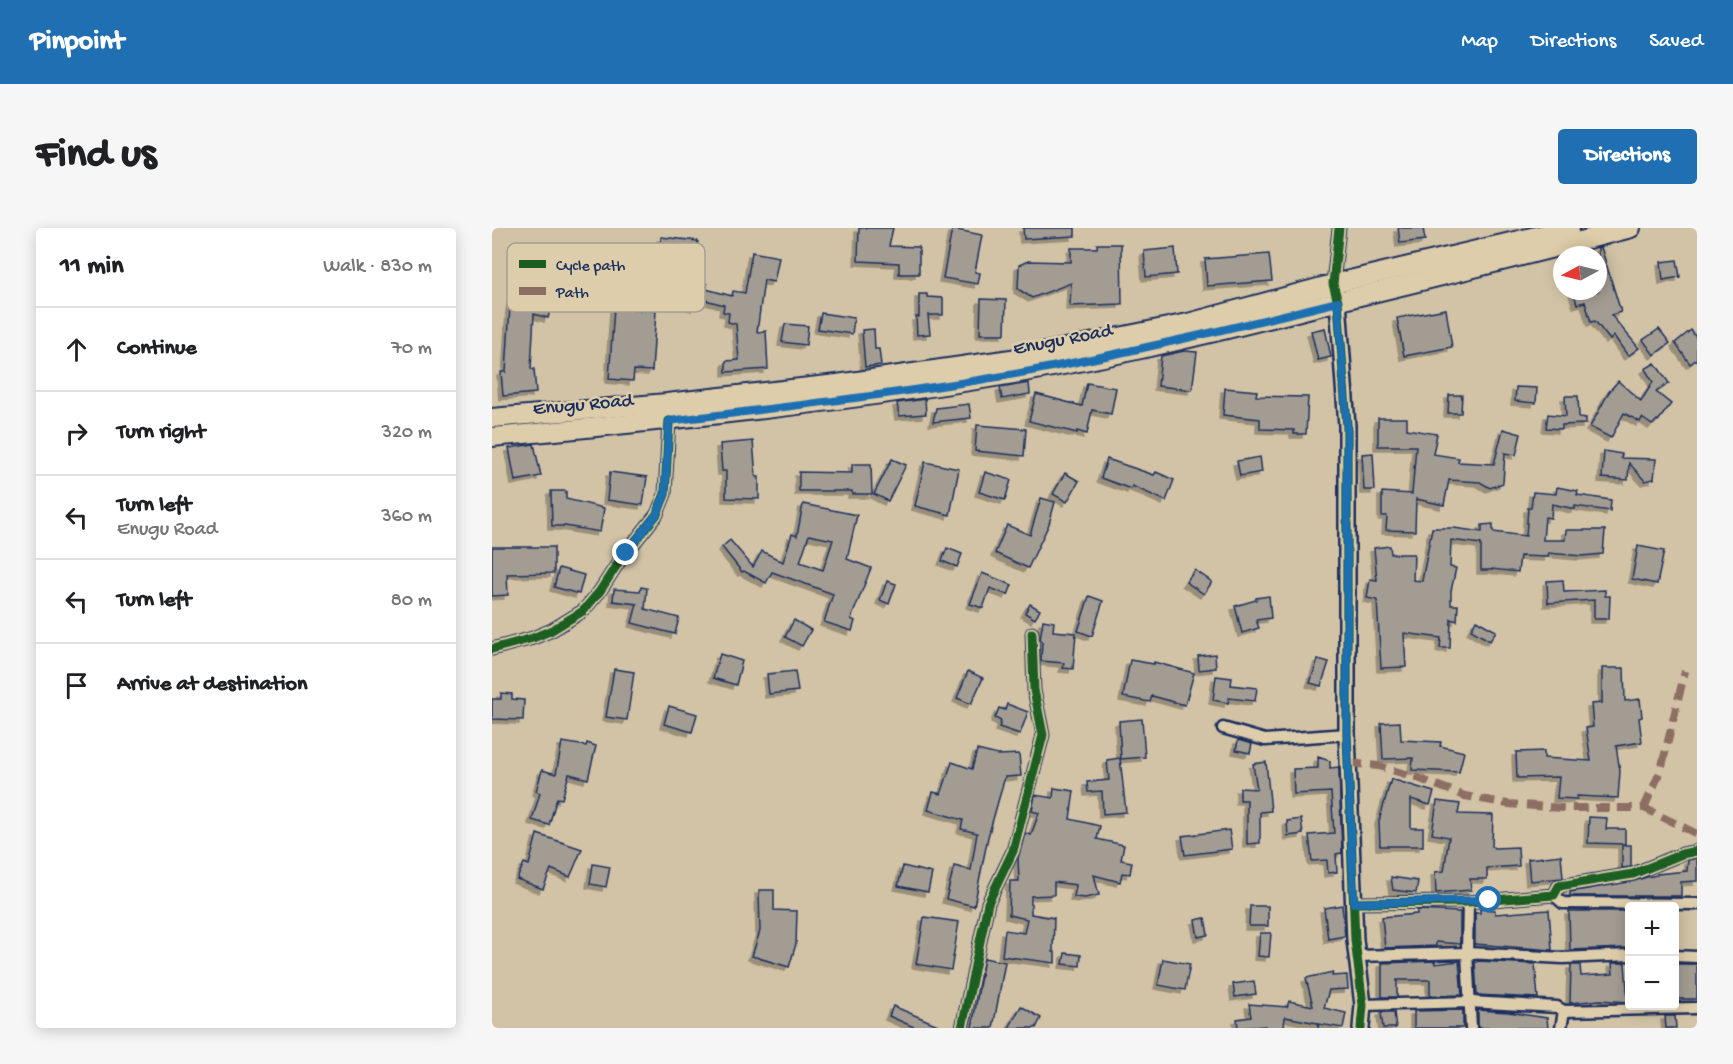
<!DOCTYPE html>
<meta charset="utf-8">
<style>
:root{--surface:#fff;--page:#f6f6f6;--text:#202124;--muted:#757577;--line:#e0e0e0;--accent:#1f6fb2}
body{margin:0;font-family:"Gochi Hand",sans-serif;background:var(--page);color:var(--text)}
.controls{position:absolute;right:18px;bottom:18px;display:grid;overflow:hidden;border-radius:6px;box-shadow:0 3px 15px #0003}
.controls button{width:54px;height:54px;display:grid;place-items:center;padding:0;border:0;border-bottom:2px solid var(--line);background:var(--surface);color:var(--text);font:30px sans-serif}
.compass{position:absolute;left:1061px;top:18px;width:54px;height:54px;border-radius:50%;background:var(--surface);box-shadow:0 3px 15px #0003;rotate:263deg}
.stop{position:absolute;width:18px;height:18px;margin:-14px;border:4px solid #1f6fb2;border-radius:50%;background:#fff}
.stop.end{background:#1f6fb2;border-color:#fff;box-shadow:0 2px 6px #0008}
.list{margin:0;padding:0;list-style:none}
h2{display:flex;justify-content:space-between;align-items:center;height:78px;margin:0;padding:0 24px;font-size:26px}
h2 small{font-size:20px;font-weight:400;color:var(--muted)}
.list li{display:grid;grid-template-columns:39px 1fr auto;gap:18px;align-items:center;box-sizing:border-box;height:84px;padding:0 24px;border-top:2px solid var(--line)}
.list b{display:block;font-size:22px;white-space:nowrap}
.list p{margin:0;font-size:20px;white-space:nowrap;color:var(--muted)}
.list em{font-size:20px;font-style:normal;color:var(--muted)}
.icon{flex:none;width:33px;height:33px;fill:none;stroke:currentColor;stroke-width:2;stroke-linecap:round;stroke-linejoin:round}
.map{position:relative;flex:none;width:1205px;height:800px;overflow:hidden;border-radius:6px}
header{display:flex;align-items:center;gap:36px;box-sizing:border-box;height:84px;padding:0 30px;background:var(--accent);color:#fff}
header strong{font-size:28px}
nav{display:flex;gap:33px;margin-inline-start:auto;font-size:21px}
.intro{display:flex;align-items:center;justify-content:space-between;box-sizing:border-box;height:144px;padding:0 36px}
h1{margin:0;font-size:42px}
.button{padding:15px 27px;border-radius:6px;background:var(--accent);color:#fff;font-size:21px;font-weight:700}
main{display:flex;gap:36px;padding:0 36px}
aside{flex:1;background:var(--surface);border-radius:6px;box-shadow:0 3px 15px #0003}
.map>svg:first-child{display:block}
</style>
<header>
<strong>Pinpoint</strong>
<nav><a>Map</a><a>Directions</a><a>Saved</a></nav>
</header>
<div class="intro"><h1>Find us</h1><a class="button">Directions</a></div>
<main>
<aside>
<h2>11 min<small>Walk · 830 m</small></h2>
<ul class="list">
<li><svg class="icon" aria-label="ahead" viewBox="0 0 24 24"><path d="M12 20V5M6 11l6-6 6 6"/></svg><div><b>Continue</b></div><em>70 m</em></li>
<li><svg class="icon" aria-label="right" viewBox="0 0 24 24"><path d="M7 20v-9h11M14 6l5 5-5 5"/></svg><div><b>Turn right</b></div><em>320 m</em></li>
<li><svg class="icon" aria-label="left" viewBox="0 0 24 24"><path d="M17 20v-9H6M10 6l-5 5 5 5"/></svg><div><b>Turn left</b><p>Enugu Road</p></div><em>360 m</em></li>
<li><svg class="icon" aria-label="left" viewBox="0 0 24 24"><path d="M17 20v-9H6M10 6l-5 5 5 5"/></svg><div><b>Turn left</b></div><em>80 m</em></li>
<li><svg class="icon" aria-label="arrive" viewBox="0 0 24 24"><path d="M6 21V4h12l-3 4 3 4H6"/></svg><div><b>Arrive at destination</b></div></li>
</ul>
</aside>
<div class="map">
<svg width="1205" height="800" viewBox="0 0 1205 800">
<defs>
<filter id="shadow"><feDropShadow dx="-4" dy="4" stdDeviation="0" flood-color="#0004"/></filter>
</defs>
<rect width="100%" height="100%" fill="#d2c3a6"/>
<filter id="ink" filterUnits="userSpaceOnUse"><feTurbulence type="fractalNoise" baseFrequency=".0167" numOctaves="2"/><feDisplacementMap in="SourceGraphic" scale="12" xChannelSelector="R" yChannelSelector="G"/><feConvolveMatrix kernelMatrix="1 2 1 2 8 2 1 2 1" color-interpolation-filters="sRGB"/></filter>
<g filter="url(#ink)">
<!-- building -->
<g fill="#a29c93" stroke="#1b2f5e" stroke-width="1.5" fill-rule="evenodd" filter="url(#shadow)">
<polygon points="367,0 401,0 397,18 427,19 427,46 407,46 407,35 366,33"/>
<polygon points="531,0 583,0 583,8 532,11"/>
<polygon points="906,0 931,0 933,12 908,15"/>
<polygon points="460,1 490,7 483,44 488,45 486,56 451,50"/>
<polygon points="169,9 206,13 202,47 166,43"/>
<polygon points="605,16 629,16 630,76 578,78 579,55 540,70 526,61 527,37 536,33 579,34 579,20 605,20"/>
<polygon points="1109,19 1129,84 1119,87 1147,120 1136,128 1122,108 1118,112 1103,93 1099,94 1093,74 1085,76 1081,63 1106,63 1106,20"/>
<polygon points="683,20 685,46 654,49 652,23"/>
<polygon points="260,24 287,29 282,54 272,52 265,104 274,103 276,141 234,144 234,133 247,132 244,96 236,94 237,85 231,84 232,77 206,70 203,79 192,76 199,51 215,56 214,61 240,68 241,63 253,65"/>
<polygon points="777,26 780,53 715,58 713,31"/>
<polygon points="1185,32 1188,49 1171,52 1169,34"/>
<polygon points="23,57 62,67 56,90 42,86 39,141 42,141 44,165 11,168 9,144 14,144 18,78"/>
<polygon points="427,66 435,66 435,69 451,70 451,87 436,87 438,106 425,107 424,89 427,89"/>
<polygon points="489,71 514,72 513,106 488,106"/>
<polygon points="122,80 164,83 160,143 142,142 141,153 117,151"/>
<polygon points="954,81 960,119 912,128 905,90"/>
<polygon points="329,85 362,90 360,106 326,101"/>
<polygon points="293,96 316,98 314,117 290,114"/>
<polygon points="833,100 839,129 826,132 819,103"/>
<polygon points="382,101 383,121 387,121 389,137 373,139 370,102"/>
<polygon points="1167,101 1178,115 1162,127 1151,112"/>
<polygon points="1199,102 1205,111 1205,131 1198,136 1183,115"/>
<polygon points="692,123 705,124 700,162 666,158 669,128"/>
<polygon points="1163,135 1177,155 1164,164 1179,176 1166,193 1165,192 1160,197 1150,190 1148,194 1132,185 1119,210 1098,199 1117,164 1126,153 1149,173 1161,154 1153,141"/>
<polygon points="537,155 538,166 510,171 508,160"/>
<polygon points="595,155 624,160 619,186 600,182 595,206 585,203 585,205 537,193 544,166 590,178"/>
<polygon points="1024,159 1045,160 1044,175 1023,173"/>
<polygon points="733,160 765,163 764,168 816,169 814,206 802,206 802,202 768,201 768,191 731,187"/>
<polygon points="957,167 970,167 969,185 956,185"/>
<polygon points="1073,168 1086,168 1087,189 1094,190 1094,196 1070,197 1070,201 1054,200 1056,186 1074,188"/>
<polygon points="433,171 434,186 407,188 405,175"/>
<polygon points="477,176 479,190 441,194 444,180"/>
<polygon points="886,190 915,190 915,201 945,206 941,226 967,230 966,234 1002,236 1011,201 1029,206 1024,227 1013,225 1011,255 998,260 988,254 957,252 952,277 924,271 923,303 894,302 895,288 890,288 890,264 920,266 924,218 886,218"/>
<polygon points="485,197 534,201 532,228 483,223"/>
<polygon points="261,213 264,249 267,249 267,271 234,270 234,243 230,243 228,216"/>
<polygon points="42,216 49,248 23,253 17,220"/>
<polygon points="1112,223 1130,226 1129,230 1164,231 1162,251 1153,253 1137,235 1136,252 1110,250"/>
<polygon points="881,225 883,262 872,262 870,226"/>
<polygon points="768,229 770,244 748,248 745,233"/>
<polygon points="400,231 414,237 396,273 382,266"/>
<polygon points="615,231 662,247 664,244 682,252 674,273 640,258 639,261 609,250"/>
<polygon points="433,234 467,241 458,287 423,278"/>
<polygon points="360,236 379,236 380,266 360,266 360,263 307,263 307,244 360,245"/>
<polygon points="118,244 155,249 151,277 115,272"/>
<polygon points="493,244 519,252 513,272 487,264"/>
<polygon points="573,245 587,253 575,274 561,266"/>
<polygon points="1065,259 1086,263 1085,267 1119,272 1118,283 1083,278 1083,281 1060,276 1059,290 1053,289 1051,312 1073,312 1074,302 1113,302 1111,326 1090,328 1056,325 1056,329 1028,328 1026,344 1000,341 1000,342 989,342 989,316 959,312 958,339 964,340 959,363 959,377 966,377 965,393 959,391 958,420 948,420 949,410 912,405 914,439 889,440 885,372 875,370 878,351 885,352 882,320 898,318 899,326 922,326 921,352 930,353 940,300 962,300 990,304 990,297 1001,296 1001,304 1034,308 1036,280 1039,280 1041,264 1064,266"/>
<polygon points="59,263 74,263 74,271 112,280 108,304 73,298 60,298"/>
<polygon points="549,270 563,274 557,296 536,340 503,325 515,297 538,307"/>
<path d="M311 276 365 287 355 331 379 340 359 391 363 393 360 403 332 394 341 366 280 344 274 355 252 343 250 344 230 319 238 312 261 339 270 323 291 334 300 306 305 308ZM317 307 341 312 331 342 308 334Z"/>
<polygon points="1146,318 1172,323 1165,356 1140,351"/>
<polygon points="0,319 62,319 62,345 15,346 16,367 0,368"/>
<polygon points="455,320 470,326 465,339 450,333"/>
<polygon points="67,340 92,347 87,366 62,359"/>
<polygon points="703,342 720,354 712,366 694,354"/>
<polygon points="490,345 520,357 516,367 498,360 491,380 478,376"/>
<polygon points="1071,352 1072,364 1113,362 1113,368 1118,368 1117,391 1102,391 1102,372 1056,375 1055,353"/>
<polygon points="395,353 404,356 397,376 388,372"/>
<polygon points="149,359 155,360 153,381 187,390 183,406 140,395 145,376 121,373 122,361 148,363"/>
<polygon points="597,368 611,373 600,408 586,403"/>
<polygon points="777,368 779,390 764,392 767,400 750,405 743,378 764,372 764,370"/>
<polygon points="538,376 548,382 543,391 533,385"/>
<polygon points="302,392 319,402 310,418 293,409"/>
<polygon points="551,392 562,394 561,403 584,405 581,441 571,440 572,435 549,433 550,414 548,412"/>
<polygon points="984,392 1004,403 998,413 979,402"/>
<polygon points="228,426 250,433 244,457 221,450"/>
<polygon points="723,426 724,440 707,442 706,428"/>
<polygon points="826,431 837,434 829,458 818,455"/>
<polygon points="638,432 662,436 662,434 702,445 693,477 660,468 658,474 631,469"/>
<polygon points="1110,440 1132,440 1133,473 1148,471 1150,489 1147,490 1150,514 1124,518 1128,543 1126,570 1085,568 1085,571 1065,570 1067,549 1025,550 1024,524 1052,523 1052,530 1099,533 1094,500 1101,499 1099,476 1110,475"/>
<polygon points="122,441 142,444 135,492 114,489"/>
<polygon points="303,443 306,463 277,466 275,446"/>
<polygon points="476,443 491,450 479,476 465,470"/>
<polygon points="724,448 740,450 739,457 765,460 763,473 737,470 736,475 721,472"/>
<polygon points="9,465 20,466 20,471 32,472 31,492 0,491 0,471 9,471"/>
<polygon points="515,476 536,484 528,506 507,499 509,493 503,490 507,480 513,482"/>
<polygon points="177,478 205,486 200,504 172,496"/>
<polygon points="650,491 653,529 629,531 627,493"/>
<polygon points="908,494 909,512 949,514 948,518 972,524 967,544 920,542 921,530 891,531 889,495"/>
<polygon points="746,512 760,516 758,525 744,522"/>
<polygon points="70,514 94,518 95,515 104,518 96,551 77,546 70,571 65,570 57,597 40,592 48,565 44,563 50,542 64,546"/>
<polygon points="485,522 506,527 527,526 529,548 513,549 496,609 482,678 454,671 462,638 479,642 485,605 469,601 471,592 436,582 441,564 449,566 460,534 480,541"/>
<polygon points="826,529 838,533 838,540 847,539 850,625 844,626 845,644 836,645 835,632 820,633 817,607 842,605 839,564 802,566 801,541 826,540"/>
<polygon points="628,530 634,584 611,586 610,563 596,564 595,554 617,552 615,532"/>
<polygon points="774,534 779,583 768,584 768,615 755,616 755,572 748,572 748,560 765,561 761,536"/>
<polygon points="899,551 942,564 938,577 919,571 919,600 931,600 931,618 888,618 887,593"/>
<polygon points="562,560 582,563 578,591 608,598 605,611 632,617 629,632 640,634 638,646 630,645 628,654 602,647 607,667 593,670 582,669 584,657 562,654 562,667 539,668 539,686 562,690 561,724 563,724 563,735 510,728 513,702 532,705 535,691 517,687 518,653 527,653 526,630 533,605 539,607 547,585 540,583 543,567 561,570"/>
<polygon points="945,573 968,576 966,586 1001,587 1000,618 1002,620 1026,619 1027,638 995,640 995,651 978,651 979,662 944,665 943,644 952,643 957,609 940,606"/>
<polygon points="1097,589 1115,590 1114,601 1133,601 1133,616 1096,615"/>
<polygon points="809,591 811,606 796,608 795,593"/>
<polygon points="737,602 740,621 693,627 690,608"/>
<polygon points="45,606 90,621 78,649 59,641 51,661 25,651 32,635 37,637"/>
<polygon points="1130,617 1139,617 1139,639 1130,640"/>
<polygon points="1069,627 1071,650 1038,653 1036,631"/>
<polygon points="1205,630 1205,653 1189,654 1189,668 1078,668 1078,664 1142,653 1155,649 1165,647 1165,646 1195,643 1196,632"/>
<polygon points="101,636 118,639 114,659 98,656"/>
<polygon points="411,638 440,645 436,664 406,658"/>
<polygon points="899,649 926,653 924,665 901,662"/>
<polygon points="267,662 282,662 282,682 305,683 304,716 297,739 260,728 268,703"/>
<polygon points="850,677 853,708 836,711 832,680"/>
<polygon points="758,678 776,678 776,698 757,698"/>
<polygon points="988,681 1003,682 1003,686 1057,682 1060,722 983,716 983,685 988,685"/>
<polygon points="925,682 968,684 968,716 944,714 944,718 893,720 890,689 925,686"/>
<polygon points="1077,683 1137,683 1137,720 1078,722"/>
<polygon points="432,689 467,694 459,742 424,736"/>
<polygon points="713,690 716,707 706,709 703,692"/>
<polygon points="768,705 779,705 777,729 766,728"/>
<polygon points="573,725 589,727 588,738 571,736"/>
<polygon points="492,730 513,734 501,800 480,800"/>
<polygon points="671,731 698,736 693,762 666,757"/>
<polygon points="943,733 943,736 967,733 970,767 938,768 938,752 905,752 905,769 890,769 890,735"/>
<polygon points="986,733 1043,736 1046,770 985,767 983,735"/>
<polygon points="1120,735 1133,735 1136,774 1108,772 1078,775 1079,737 1088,737 1089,748 1121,746"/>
<polygon points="1184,736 1205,736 1205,771 1183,771"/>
<polygon points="841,744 840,748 855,747 856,761 837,762 832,780 854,785 851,800 827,796 826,799 825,795 793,789 792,800 773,800 773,798 746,800 745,791 759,789 757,776 795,779 797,773 821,778 814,750"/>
<polygon points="762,753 764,766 743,769 741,756"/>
<polygon points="401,778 453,800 424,800 397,788"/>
<polygon points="529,778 549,790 544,800 517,800"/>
<polygon points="971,782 971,800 922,800 922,783"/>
<polygon points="986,782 1016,784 1055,790 1056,800 986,800"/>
<polygon points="890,784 902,784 904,800 891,800 889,785"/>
<polygon points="1173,788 1183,788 1184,800 1174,800"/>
</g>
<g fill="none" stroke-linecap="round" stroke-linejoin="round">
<defs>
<g id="street">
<polyline points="841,56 847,0"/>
<polyline points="0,421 41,410 60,402 91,383 108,363 126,335 165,286 173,266 177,193"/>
<polyline points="731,500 773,512 855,506"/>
<polyline points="1062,667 1071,675 1205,676"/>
<polyline points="976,674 975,725 979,800"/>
<polyline points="862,675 976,674 1062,667 1067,658 1141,646 1190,626 1204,623"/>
<polyline points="866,728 975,725 1071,730 1138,727"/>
<polyline points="1182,728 1205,729"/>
<polyline points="871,777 978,774 1065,779 1072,783 1205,780"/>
<polyline points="470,800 496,675 521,623 551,507 542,462 540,405"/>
<polyline points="1069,800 1072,783"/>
</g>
<polyline id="secondary" points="843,64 846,74 855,198 855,506 863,712 871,777 869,800"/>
<g id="primary">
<polyline points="0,190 175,175 345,156 519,131 696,95 841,56 1078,0"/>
<path d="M0 209C174 193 348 175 521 146 628 128 734 102 839 75 939 51 1039 26 1139 0"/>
</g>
</defs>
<!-- street casing -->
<use href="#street" stroke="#1b2f5e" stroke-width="15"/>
<!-- secondary casing -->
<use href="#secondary" stroke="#1b2f5e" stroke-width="20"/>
<!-- primary casing -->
<use href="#primary" stroke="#1b2f5e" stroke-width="22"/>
<!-- street -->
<use href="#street" stroke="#decdaa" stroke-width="10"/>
<!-- secondary -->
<use href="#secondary" stroke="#decdaa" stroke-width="15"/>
<!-- primary -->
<use href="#primary" stroke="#decdaa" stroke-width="18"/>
<!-- quiet -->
<g stroke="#8d6e63" stroke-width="8" stroke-dasharray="15 8" stroke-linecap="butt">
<polyline points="856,535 887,538 923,549 973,568 1016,576 1070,580 1152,580 1205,606"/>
<polyline points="1152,580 1169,542 1193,443"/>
</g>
<defs>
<g id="cycleway">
<polyline points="847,0 841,56 846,74 855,198 855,506 863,712 871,777 869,800"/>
<polyline points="0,421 41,410 60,402 91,383 108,363 126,335 165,286 173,266 177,193"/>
<polyline points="862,675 976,674 1062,667 1067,658 1141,646 1190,626 1204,623"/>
<polyline points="470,800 496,675 521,623 551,507 542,462 540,405"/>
</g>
</defs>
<!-- cycleway casing -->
<use href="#cycleway" stroke="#decdaa" stroke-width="13"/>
<!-- cycleway -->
<use href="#cycleway" stroke="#1b5e20" stroke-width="9"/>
</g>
</g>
<g fill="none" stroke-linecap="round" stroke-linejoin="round" filter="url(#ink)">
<!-- route -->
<path stroke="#1f6fb2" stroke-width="8" d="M134 325 165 286 173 266 177 193C292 179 408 166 523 146 632 126 739 100 846 74L855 198V506L862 675 997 672"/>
</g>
<g text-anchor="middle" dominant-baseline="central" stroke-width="5" stroke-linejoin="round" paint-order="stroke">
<!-- street labels -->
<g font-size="20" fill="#1b2f5e" stroke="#decdaa">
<text transform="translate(571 113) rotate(-11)">Enugu Road</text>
<text transform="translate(91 178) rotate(-5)">Enugu Road</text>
</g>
</g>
<!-- legend -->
<rect x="15" y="15" width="198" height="69" rx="9" fill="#decdaa" stroke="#a49e93" stroke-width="1.5"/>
<rect x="27" y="32" width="27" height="8" fill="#1b5e20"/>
<rect x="27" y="59" width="27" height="8" fill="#8d6e63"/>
<g font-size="16" fill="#1b2f5e">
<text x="64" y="42">Cycle path</text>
<text x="64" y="69">Path</text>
</g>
</svg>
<div class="controls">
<button>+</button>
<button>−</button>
</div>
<svg class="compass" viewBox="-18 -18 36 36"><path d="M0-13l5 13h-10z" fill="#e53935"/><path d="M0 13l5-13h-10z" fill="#757577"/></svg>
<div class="stop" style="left:997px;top:672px"></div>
<div class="stop end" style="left:134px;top:325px"></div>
</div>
</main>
